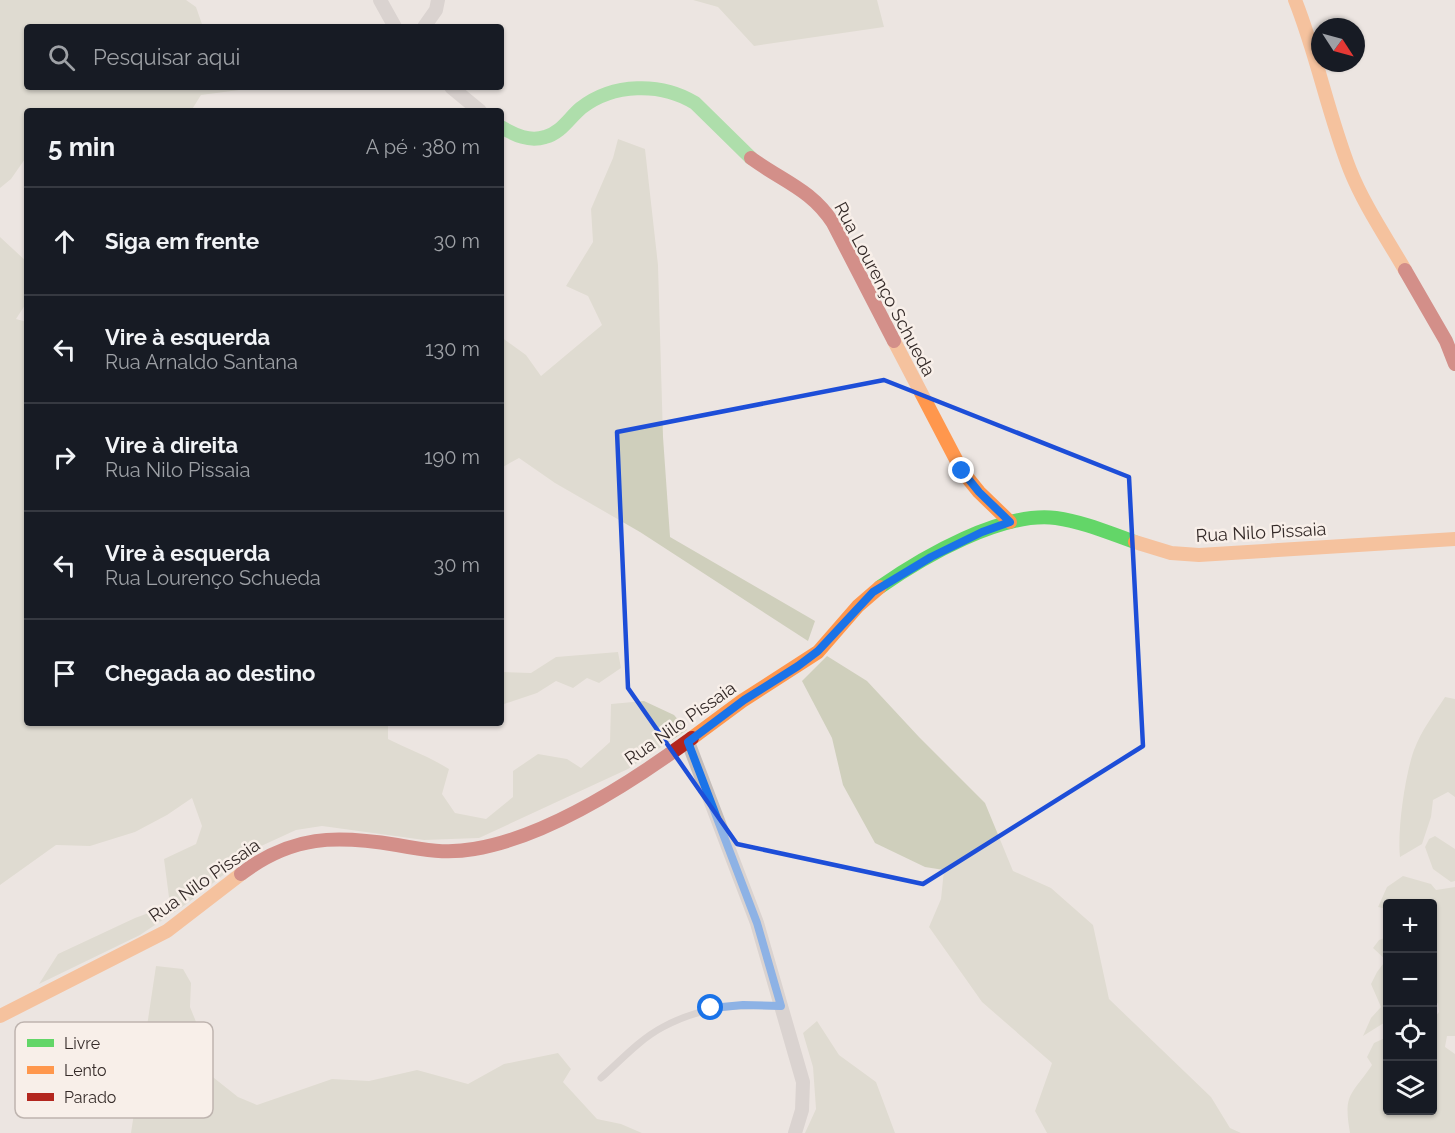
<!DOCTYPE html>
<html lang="pt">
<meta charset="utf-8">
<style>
:root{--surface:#171b24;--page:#242831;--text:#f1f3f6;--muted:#9ea1a6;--line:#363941}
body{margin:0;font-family:Raleway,sans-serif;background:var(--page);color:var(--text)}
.controls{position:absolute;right:18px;bottom:18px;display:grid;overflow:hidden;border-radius:6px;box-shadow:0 2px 4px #0004}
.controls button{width:54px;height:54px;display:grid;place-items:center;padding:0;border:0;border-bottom:2px solid var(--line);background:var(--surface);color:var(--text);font:30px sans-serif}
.compass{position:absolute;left:1311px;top:18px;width:54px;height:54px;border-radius:50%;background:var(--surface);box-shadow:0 2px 4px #0004;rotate:126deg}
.stop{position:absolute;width:18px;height:18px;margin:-14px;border:4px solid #1a73e8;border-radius:50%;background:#fff}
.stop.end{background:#1a73e8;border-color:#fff;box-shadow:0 2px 6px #0008}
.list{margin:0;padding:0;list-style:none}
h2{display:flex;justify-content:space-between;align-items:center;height:78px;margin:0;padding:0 24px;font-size:26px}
h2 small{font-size:20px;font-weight:400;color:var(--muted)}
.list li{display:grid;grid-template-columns:39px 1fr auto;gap:18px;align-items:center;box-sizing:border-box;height:108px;padding:0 24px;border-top:2px solid var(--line)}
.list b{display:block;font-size:22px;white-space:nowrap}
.list p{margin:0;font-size:20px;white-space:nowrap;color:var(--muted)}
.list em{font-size:20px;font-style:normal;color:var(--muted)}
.icon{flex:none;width:33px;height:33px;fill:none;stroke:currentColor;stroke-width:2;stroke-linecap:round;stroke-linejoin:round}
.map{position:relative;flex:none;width:1455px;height:1133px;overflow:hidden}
.search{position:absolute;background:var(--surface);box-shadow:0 2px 4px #0004;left:24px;top:24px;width:480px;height:66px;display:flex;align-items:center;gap:15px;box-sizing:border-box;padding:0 21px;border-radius:6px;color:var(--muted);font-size:22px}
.panel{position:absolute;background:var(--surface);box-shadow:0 2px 4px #0004;left:24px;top:108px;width:480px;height:618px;border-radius:6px}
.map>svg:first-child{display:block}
</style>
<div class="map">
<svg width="1455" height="1133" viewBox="0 0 1455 1133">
<rect width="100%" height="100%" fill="#ece5e1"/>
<!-- green -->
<g fill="#cfcfbc">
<polygon points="0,0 186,0 196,7 203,27 27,27 27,87 247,87 247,89 201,95 191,111 27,111 27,156 11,179 0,188"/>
<polygon points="693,0 877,0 884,27 754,46 718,7"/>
<polygon points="618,139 645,149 658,265 663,437 670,537 815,621 808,641 640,532 555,483 519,458 501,468 501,337 526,355 541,376 602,325 588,296 566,286 593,242 591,209 613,158"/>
<path d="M0 237 27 262V302L16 319 27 322V723H388V739C408 749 430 757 449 769L442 794 455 813 486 819 513 797V771L538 754 567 759 581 768 610 742 611 704 644 701 674 715 687 730 628 769 479 838 424 840 322 826 296 830 259 847 185 905 140 935 39 984 58 954 135 918 170 905 164 859 196 844 202 826 192 798 167 815 135 832 90 846 56 845 0 885Z"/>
<polygon points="618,652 621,668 599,683 587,678 573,688 556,681 537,693 501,705 501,672 531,673 556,657"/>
<polygon points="827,656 867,681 919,737 985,803 1013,871 1051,888 1093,925 1109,999 1211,1097 1230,1128 1241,1133 1047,1133 1035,1111 1052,1063 982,1002 929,927 941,899 944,870 925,867 875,843 843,785 832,738 802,681"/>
<path d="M1445 697 1455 699V797L1448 792 1433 800 1431 817 1422 844 1400 857C1397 831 1405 775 1414 750 1421 731 1434 714 1445 697Z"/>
<polygon points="1435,836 1455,849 1455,881 1451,882 1433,869 1425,847 1429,839"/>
<path d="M1403 876 1431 884 1436 890 1455 887V1036H1447L1445 1047 1455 1054V1133H1350C1343 1093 1351 1096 1372 1065L1367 1057 1374 1043 1387 1037 1388 1110H1432L1433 1020 1439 1012 1438 1003 1433 1006 1432 904H1388L1387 909 1378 907 1387 887Z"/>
<polygon points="1387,937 1387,1021 1363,1036 1371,1018 1381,1007 1371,984 1377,972 1386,960 1373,948 1379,940"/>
<polygon points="156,966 183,969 191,983 190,1007 203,1039 209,1074 238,1097 257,1105 332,1079 369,1081 417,1070 468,1084 504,1064 558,1053 571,1069 563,1082 597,1119 621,1124 642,1133 131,1133"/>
<polygon points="817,1021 839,1055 876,1082 895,1133 805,1133 816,1109 813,1067 803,1033"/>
</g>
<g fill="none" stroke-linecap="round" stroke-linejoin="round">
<!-- lane -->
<path stroke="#c4bdba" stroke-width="7" d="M601 1078C620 1061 640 1039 663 1027 702 1006 738 1004 781 1006"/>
<!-- street -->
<g stroke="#c4bdba" stroke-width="14">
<polyline points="380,0 395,27"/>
<polyline points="424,27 436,10 438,0"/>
<polyline points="451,87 480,111"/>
<polyline points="688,742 757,923 803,1082 802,1110 795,1133"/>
</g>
<!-- fast -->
<g stroke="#63d668" stroke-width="14">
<path d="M501 127C515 135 529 142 545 137 561 133 569 118 581 108 613 83 661 82 695 103L751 158"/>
<path d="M880 587C923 557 1002 511 1056 518 1084 522 1109 533 1135 542"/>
</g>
<!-- slow -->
<g stroke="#ff974d" stroke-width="14">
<path d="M1295 0C1317 55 1328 114 1350 170 1364 205 1386 237 1405 270"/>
<polyline points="894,341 962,471 979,492 1010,522"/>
<polyline points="1135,542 1171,553 1199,555 1455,539"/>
<polyline points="692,738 742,701 818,652 858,606 880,587"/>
<polyline points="0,1016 167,931 241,874"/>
</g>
<!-- jam -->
<g stroke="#b3261e" stroke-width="14">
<path d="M751 158C782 181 811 189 833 223L894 341"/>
<polyline points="1405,270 1446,341 1455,364"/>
<path d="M241 874C292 835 336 835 397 845 424 850 447 854 474 849 548 837 632 782 692 738"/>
</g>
</g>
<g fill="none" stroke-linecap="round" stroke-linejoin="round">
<!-- route -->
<polyline stroke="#1a73e8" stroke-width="8" points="711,1008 743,1005 781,1006 757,923 688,742 744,700 798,666 818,651 873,592 931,557 982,532 1010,522 979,492 962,471"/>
</g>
<!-- marked area -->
<path d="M0 0H1455V1133H0ZM884 380 1129 477 1143 746 923 884 737 844 628 688 617 432Z" fill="#ece5e1" fill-opacity=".55" fill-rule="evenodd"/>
<path fill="none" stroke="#1d4ed8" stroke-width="4.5" stroke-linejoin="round" d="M884 380 1129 477 1143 746 923 884 737 844 628 688 617 432Z"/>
<g text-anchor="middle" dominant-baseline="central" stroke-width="5" stroke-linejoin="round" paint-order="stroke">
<!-- street labels -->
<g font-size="18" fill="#352b29" stroke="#f8efe9">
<text transform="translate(885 289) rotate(62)">Rua Lourenço Schueda</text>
<text transform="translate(1261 532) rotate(-3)">Rua Nilo Pissaia</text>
<text transform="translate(680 723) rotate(-35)">Rua Nilo Pissaia</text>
<text transform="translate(204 880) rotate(-35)">Rua Nilo Pissaia</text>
</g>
</g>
<!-- legend -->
<rect x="15" y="1022" width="198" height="96" rx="9" fill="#f8efe9" stroke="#beb4af" stroke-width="1.5"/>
<rect x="27" y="1039" width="27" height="8" fill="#63d668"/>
<rect x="27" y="1066" width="27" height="8" fill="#ff974d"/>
<rect x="27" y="1093" width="27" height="8" fill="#b3261e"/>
<g font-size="16" fill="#352b29">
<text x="64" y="1049">Livre</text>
<text x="64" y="1076">Lento</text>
<text x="64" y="1103">Parado</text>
</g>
</svg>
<div class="controls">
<button>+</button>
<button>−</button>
<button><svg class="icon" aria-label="locate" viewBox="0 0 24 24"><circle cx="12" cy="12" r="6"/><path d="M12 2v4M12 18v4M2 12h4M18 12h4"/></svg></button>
<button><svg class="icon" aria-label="layers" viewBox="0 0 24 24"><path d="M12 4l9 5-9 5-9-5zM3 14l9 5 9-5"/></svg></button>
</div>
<svg class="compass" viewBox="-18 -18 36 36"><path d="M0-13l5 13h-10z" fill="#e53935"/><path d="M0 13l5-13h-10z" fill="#9ea1a6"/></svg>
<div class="stop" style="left:711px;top:1008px"></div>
<div class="stop end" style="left:962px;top:471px"></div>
<div class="search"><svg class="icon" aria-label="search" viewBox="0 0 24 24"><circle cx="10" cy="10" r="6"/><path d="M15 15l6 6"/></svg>Pesquisar aqui</div>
<section class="panel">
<h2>5 min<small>A pé · 380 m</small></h2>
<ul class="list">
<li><svg class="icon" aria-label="ahead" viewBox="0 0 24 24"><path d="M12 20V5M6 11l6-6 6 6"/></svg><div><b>Siga em frente</b></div><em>30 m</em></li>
<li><svg class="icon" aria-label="left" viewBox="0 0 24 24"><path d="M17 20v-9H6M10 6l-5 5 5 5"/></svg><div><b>Vire à esquerda</b><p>Rua Arnaldo Santana</p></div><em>130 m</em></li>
<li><svg class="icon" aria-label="right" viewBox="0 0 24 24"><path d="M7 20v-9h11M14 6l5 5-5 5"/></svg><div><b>Vire à direita</b><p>Rua Nilo Pissaia</p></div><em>190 m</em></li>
<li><svg class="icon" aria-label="left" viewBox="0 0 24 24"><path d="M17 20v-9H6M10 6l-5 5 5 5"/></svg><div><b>Vire à esquerda</b><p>Rua Lourenço Schueda</p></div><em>30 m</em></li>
<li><svg class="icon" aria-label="arrive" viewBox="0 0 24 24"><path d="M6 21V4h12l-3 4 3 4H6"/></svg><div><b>Chegada ao destino</b></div></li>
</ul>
</section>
</div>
